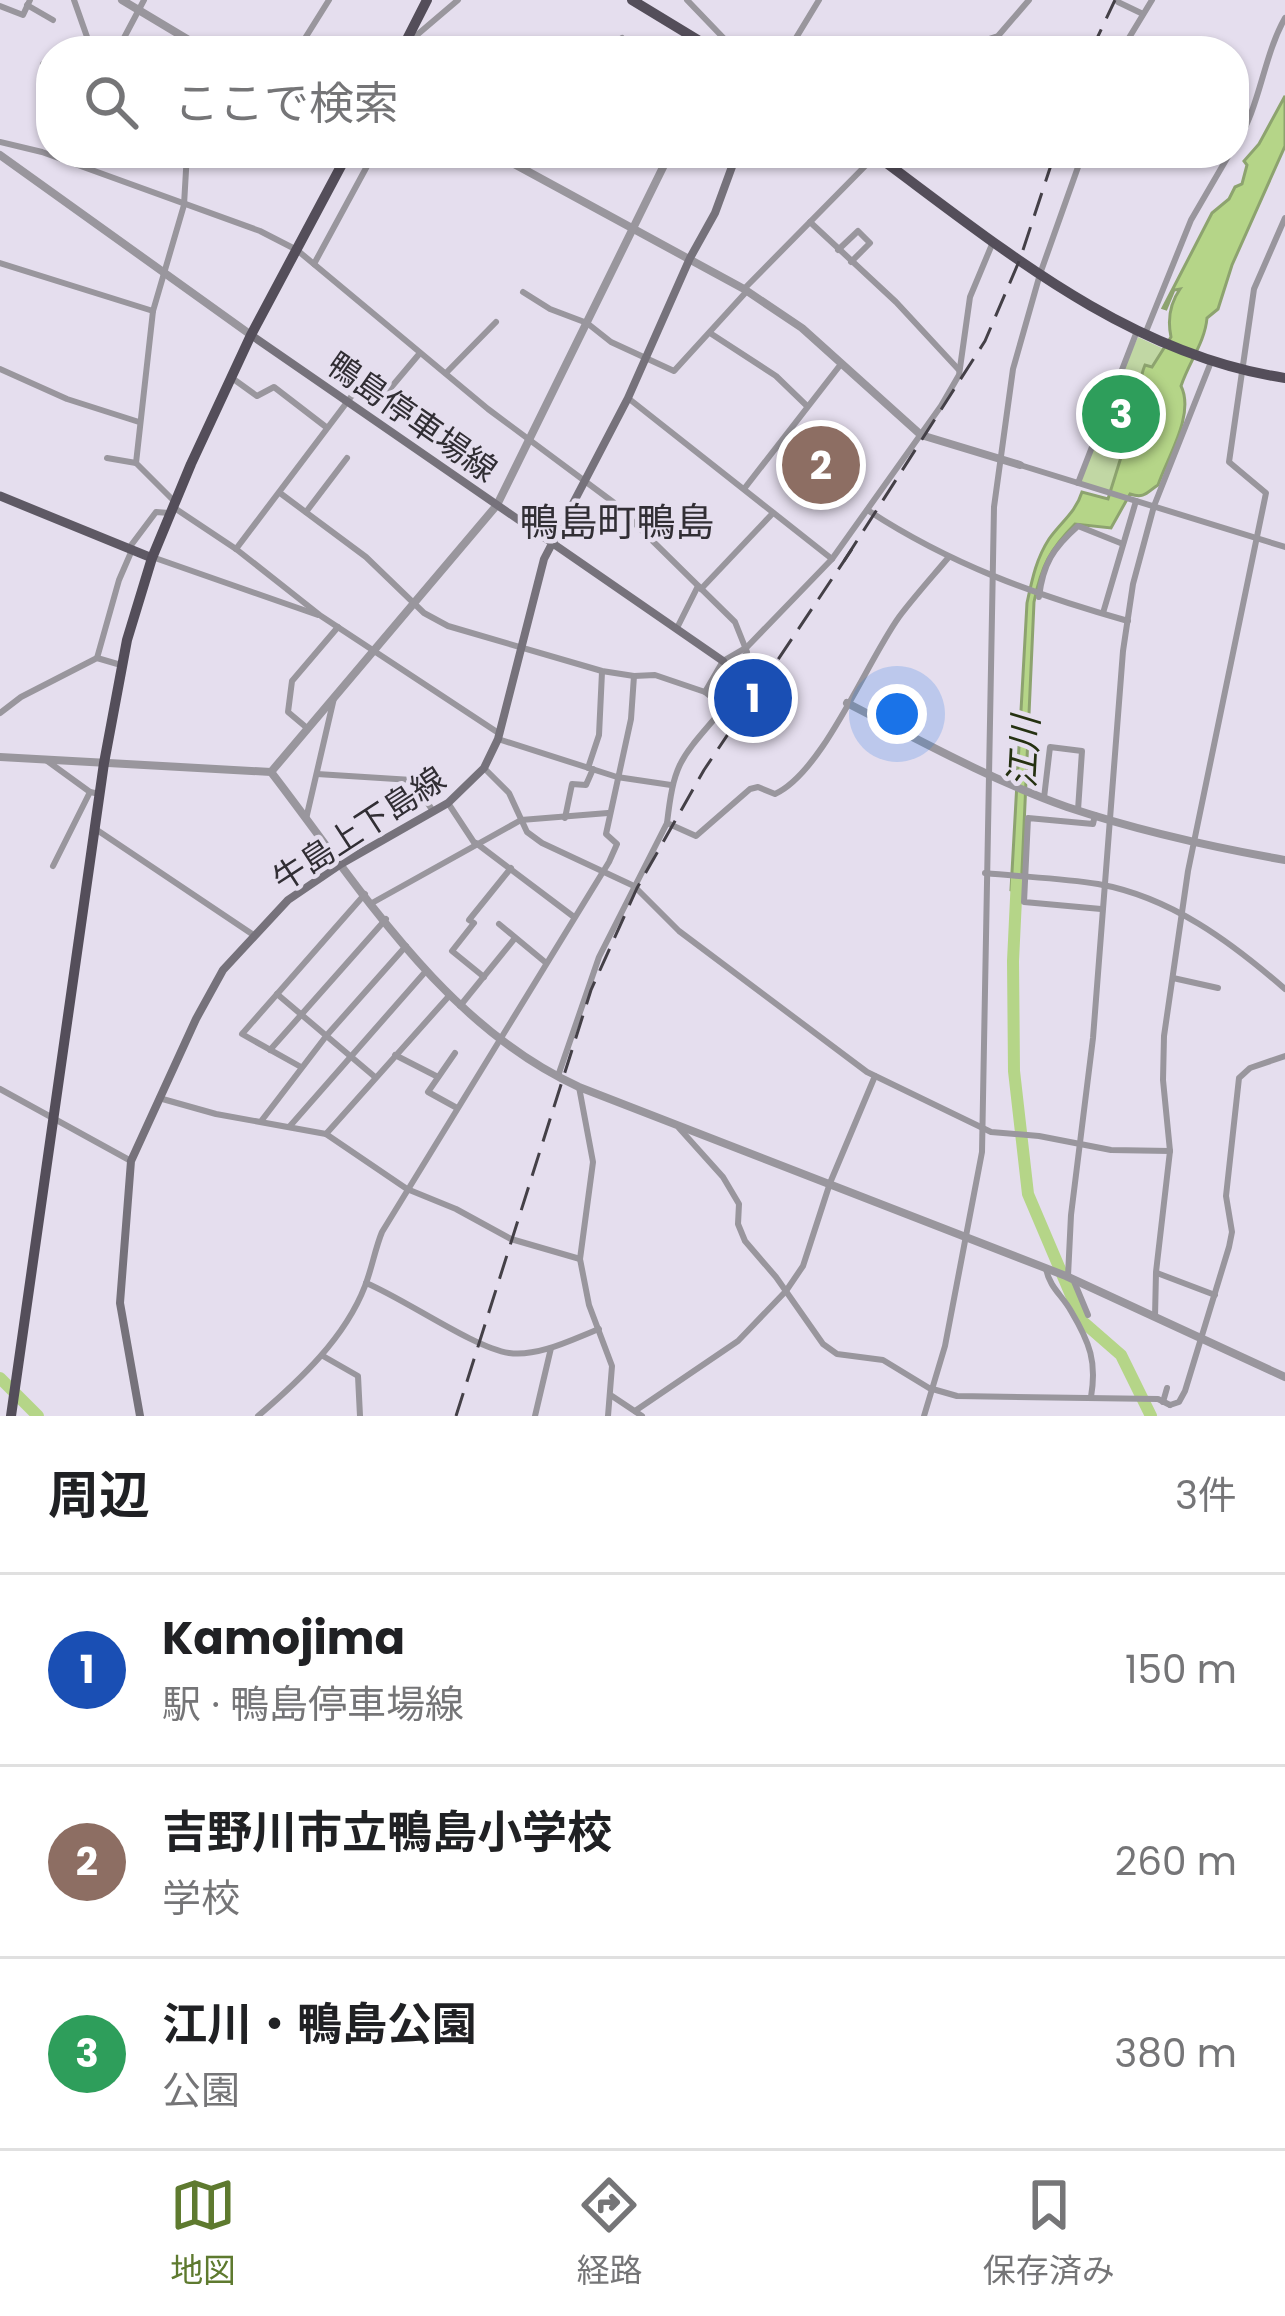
<!DOCTYPE html>
<html lang="ja">
<meta charset="utf-8">
<style>
:root{--surface:#fff;--page:#f2f2f2;--text:#202124;--muted:#757577;--line:#e0e0e0;--accent:#5e7a2f}
body{margin:0;font-family:Poppins,"Noto Sans JP",sans-serif;background:var(--page);color:var(--text)}
.you{position:absolute;left:897px;top:714px;width:42px;height:42px;margin:-30px;border:9px solid #fff;border-radius:50%;background:#1a73e8;box-shadow:0 0 0 18px #1a73e833}
.badge{display:grid;place-items:center;width:78px;height:78px;border-radius:50%;background:var(--accent);color:#fff;font-size:39px;font-weight:700}
.pin{position:absolute;translate:-50% -50%;border:6px solid #fff;box-shadow:0 3px 12px #0006}
.list{margin:0;padding:0;list-style:none}
h2{display:flex;justify-content:space-between;align-items:center;height:156px;margin:0;padding:0 48px;font-size:51px}
h2 small{font-size:39px;font-weight:400;color:var(--muted)}
.list li{display:grid;grid-template-columns:78px 1fr auto;gap:36px;align-items:center;box-sizing:border-box;height:192px;padding:0 48px;border-top:3px solid var(--line)}
.list b{display:block;font-size:45px;white-space:nowrap}
.list p{margin:0;font-size:39px;white-space:nowrap;color:var(--muted)}
.list em{font-size:39px;font-style:normal;color:var(--muted)}
.icon{flex:none;width:66px;height:66px;fill:none;stroke:currentColor;stroke-width:2;stroke-linecap:round;stroke-linejoin:round}
.map{position:relative;flex:none;width:1285px;height:1416px;overflow:hidden}
.search{position:absolute;background:var(--surface);box-shadow:0 3px 9px #0004;left:36px;right:36px;top:36px;height:132px;display:flex;align-items:center;gap:30px;box-sizing:border-box;padding:0 42px;border-radius:48px;color:var(--muted);font-size:45px}
.sheet{height:732px;background:var(--surface)}
nav{display:flex;justify-content:space-around;align-items:center;box-sizing:border-box;height:168px;border-top:3px solid var(--line);background:var(--surface);font-size:33px;color:var(--muted)}
nav a{display:grid;justify-items:center;gap:6px}
nav .on{color:var(--accent)}
.map>svg:first-child{display:block}
</style>
<div class="map">
<svg width="1285" height="1416" viewBox="0 0 1285 1416">
<rect width="100%" height="100%" fill="#e5deee"/>
<!-- green -->
<path fill="#c1d7a4" d="M1138 337 1164 349C1145 376 1144 409 1131 438L1127 439 1110 493 1078 483 1099 423Z"/>
<!-- water -->
<path fill="#b5d588" stroke="#8da36f" stroke-width="3" d="M1285 96V146L1232 265 1218 309 1207 318C1205 342 1189 362 1181 386 1195 414 1168 456 1158 485 1147 492 1145 499 1130 494L1111 528 1075 524C1050 549 1041 567 1034 602L1021 893 1011 890 1027 603C1032 580 1036 559 1049 539 1060 523 1076 512 1082 492L1108 499 1127 438H1131L1141 419 1138 410 1146 397C1140 386 1140 377 1145 365L1152 367 1171 337C1167 318 1171 302 1180 289L1174 290 1166 309 1163 308 1212 213 1229 199 1235 187 1242 184 1247 165 1244 161 1259 144Z"/>
<g fill="none" stroke-linecap="round" stroke-linejoin="round">
<!-- river -->
<g stroke="#b5d588" stroke-width="12">
<polyline points="1017,878 1013,961 1014,1071 1028,1194 1082,1321 1121,1355 1151,1416"/>
<polyline points="0,1378 38,1416"/>
</g>
<!-- minor -->
<g stroke="#99969d" stroke-width="6">
<polyline points="74,0 92,51"/>
<polyline points="687,0 736,51"/>
<polyline points="1118,2 1143,14"/>
<polyline points="27,5 53,20"/>
<polyline points="0,6 23,15 30,0"/>
<polyline points="411,40 458,0"/>
<polyline points="122,45 199,48"/>
<polyline points="117,51 144,0"/>
<polyline points="297,51 329,0"/>
<polyline points="603,51 622,38"/>
<polyline points="788,51 819,0"/>
<polyline points="952,51 998,36 1029,0"/>
<polyline points="1121,51 1152,0"/>
<polyline points="43,64 51,67"/>
<polyline points="0,142 42,152 260,231 297,250 488,409 613,502 735,622 747,652 721,697 715,700"/>
<path d="M1234 147C1261 107 1262 59 1285 18"/>
<polyline points="810,222 896,302 959,370"/>
<polyline points="838,250 858,231 870,243 851,262"/>
<polyline points="0,263 153,311"/>
<polyline points="314,264 372,157"/>
<polyline points="744,289 876,155"/>
<polyline points="523,292 550,309 587,323 611,342 674,371 747,291"/>
<polyline points="710,333 776,376 807,406"/>
<polyline points="1145,334 1191,220 1230,153"/>
<polyline points="0,369 67,399 139,422"/>
<polyline points="446,373 496,322"/>
<polyline points="232,378 257,396 274,387 326,427"/>
<polyline points="628,398 832,559"/>
<polyline points="107,458 136,463"/>
<polyline points="1020,465 1285,547"/>
<polyline points="1078,483 1137,331"/>
<polyline points="744,489 841,364"/>
<polyline points="280,493 366,557 424,613 448,626 602,671 634,676 655,675 705,692"/>
<polyline points="174,501 136,463 153,311 184,205 187,153"/>
<polyline points="173,507 236,549 321,616 500,734"/>
<path d="M869 511C950 564 1035 595 1128 621"/>
<polyline points="306,512 347,458"/>
<polyline points="129,548 156,512 169,513"/>
<polyline points="236,549 363,381 383,397 420,353"/>
<polyline points="155,558 318,615"/>
<path d="M948 558C932 577 914 597 899 617 866 663 823 772 775 794L758 787 750 789 696 836 667 823C674 764 679 760 717 716L715 700 705 692 723 661 747 647 832 559 941 406 959 375 970 297 993 242"/>
<polyline points="701,589 773,513"/>
<path d="M1039 597C1043 564 1053 548 1078 526L1123 544"/>
<polyline points="1103,613 1136,501"/>
<polyline points="677,628 698,586"/>
<polyline points="97,658 119,580 132,550"/>
<polyline points="0,713 21,697 97,658 121,665"/>
<polyline points="307,728 288,712 292,681 338,627"/>
<polyline points="498,739 617,777 671,785"/>
<polyline points="46,760 90,792"/>
<polyline points="484,768 509,793 527,832 542,843 634,886 679,931 867,1072 991,1132 1039,1136 1111,1150 1170,1151"/>
<polyline points="588,768 599,735 602,672"/>
<polyline points="317,774 412,780 433,811"/>
<polyline points="1044,798 1050,747 1082,751 1078,810"/>
<polyline points="448,803 475,844"/>
<polyline points="1095,815 1093,824 1028,818 1024,902 1101,909"/>
<polyline points="565,818 572,784 586,785 593,769"/>
<polyline points="306,819 334,698"/>
<polyline points="97,830 255,936"/>
<polyline points="476,843 574,917"/>
<polyline points="53,866 90,792 100,794"/>
<path d="M985 873C1023 877 1061 878 1098 884 1171 897 1231 942 1285 989"/>
<polyline points="372,903 521,820 608,813"/>
<polyline points="499,924 545,962"/>
<polyline points="484,977 452,951 474,923 469,920 511,868"/>
<polyline points="1173,978 1218,988"/>
<polyline points="277,994 375,1077"/>
<polyline points="460,1006 515,938"/>
<polyline points="270,1050 386,919"/>
<polyline points="455,1053 428,1092 457,1108"/>
<polyline points="395,1055 438,1077"/>
<polyline points="301,1067 242,1034 365,894"/>
<polyline points="558,1076 599,957 667,823"/>
<polyline points="579,1087 593,1162 580,1259 589,1305 612,1366 608,1416"/>
<polyline points="0,1089 131,1161"/>
<polyline points="159,1098 216,1114 326,1134 407,1189 456,1209 511,1239 580,1259"/>
<polyline points="262,1120 327,1035 406,946"/>
<polyline points="290,1126 426,971"/>
<polyline points="679,1128 723,1177 739,1204 738,1224 745,1241 776,1277 823,1344 837,1354 883,1360 929,1388 957,1396 1158,1399 1170,1405"/>
<polyline points="326,1134 449,996"/>
<path d="M1046 1269C1050 1288 1062 1295 1071 1311 1090 1343 1097 1362 1091 1397"/>
<polyline points="1157,1273 1215,1295"/>
<polyline points="1068,1276 1071,1215 1093,1038 1123,651 1133,584 1154,506 1211,362"/>
<polyline points="1073,1279 1088,1315"/>
<path d="M366 1283C405 1299 474 1348 509 1353 539 1357 573 1339 599 1329"/>
<polyline points="1155,1317 1156,1272 1170,1151 1163,1080 1164,1036 1188,871 1266,493 1229,462 1254,289 1285,218"/>
<polyline points="323,1356 358,1376 360,1416"/>
<polyline points="612,1396 642,1416"/>
<polyline points="1163,1402 1167,1388"/>
<polyline points="1170,1405 1179,1402 1185,1391 1229,1247 1232,1232 1226,1196 1239,1078 1250,1068 1285,1056"/>
<polyline points="635,1411 738,1341 786,1291 803,1266 830,1183 875,1076"/>
<path d="M258 1416C300 1380 345 1338 365 1286 372 1268 375 1249 382 1232L609 862 617 844 606 834 631 719 634 676"/>
<polyline points="535,1416 551,1348"/>
<polyline points="924,1416 945,1346 982,1152 994,507 1013,369 1040,274 1083,153"/>
</g>
<!-- tertiary -->
<g stroke="#99969d" stroke-width="8">
<polyline points="122,0 207,51"/>
<polyline points="494,153 744,289 802,328 921,435 1020,465"/>
<polyline points="0,155 251,335"/>
<path d="M847 703C919 740 991 780 1067 807 1139 831 1211 847 1285 860"/>
<path d="M0 757 271 772C359 886 443 1025 579 1087L1066 1276 1285 1377"/>
<polyline points="271,772 497,505 670,153"/>
</g>
<!-- secondary -->
<g stroke="#76727b" stroke-width="8">
<polyline points="251,335 723,661"/>
<polyline points="140,1416 120,1303 131,1161 196,1019 223,970 288,900 341,864 448,803 484,768 498,739 544,559 628,398 690,258 715,213 737,153"/>
</g>
<!-- primary -->
<polyline stroke="#5e5964" stroke-width="9" points="0,496 152,558"/>
<!-- trunk -->
<g stroke="#544e5a" stroke-width="10">
<polyline points="632,0 716,51"/>
<polyline points="401,51 427,0"/>
<path d="M873 153C999 246 1126 354 1285 378"/>
<polyline points="11,1416 104,763 127,640 152,558 191,464 251,335 348,153"/>
</g>
<!-- rail -->
<g stroke="#444047" stroke-width="3" stroke-dasharray="24 12" stroke-linecap="butt">
<polyline points="1091,51 1115,0"/>
<polyline points="844,561 985,341 1020,259 1055,153"/>
<polyline points="456,1416 591,990 637,888 704,770 854,546"/>
</g>
</g>
<g text-anchor="middle" dominant-baseline="central" stroke-width="9" stroke-linejoin="round" paint-order="stroke">
<!-- street labels -->
<g font-size="33" fill="#312e34" stroke="#e5deee">
<text transform="translate(412 417) rotate(35)">鴨島停車場線</text>
<text transform="translate(359 829) rotate(-33)">牛島上下島線</text>
</g>
<!-- water labels -->
<g font-size="36" font-style="italic" fill="#253111" stroke="#e5deee">
<text transform="translate(1024 752) rotate(-87)">江川</text>
</g>
<!-- quarter labels -->
<g font-size="39" fill="#312e34" stroke="#e5deee">
<text x="617" y="522">鴨島町鴨島</text>
</g>
</g>
</svg>
<div class="you"></div>
<div class="pin badge" style="left:753px;top:698px;background:#1a4fb4">1</div>
<div class="pin badge" style="left:821px;top:465px;background:#8d6e63">2</div>
<div class="pin badge" style="left:1121px;top:414px;background:#2e9e5b">3</div>
<div class="search"><svg class="icon" aria-label="search" viewBox="0 0 24 24"><circle cx="10" cy="10" r="6"/><path d="M15 15l6 6"/></svg>ここで検索</div>
</div>
<section class="sheet">
<h2>周辺<small>3件</small></h2>
<ul class="list">
<li><span class="badge" style="background:#1a4fb4">1</span><div><b>Kamojima</b><p>駅 · 鴨島停車場線</p></div><em>150 m</em></li>
<li><span class="badge" style="background:#8d6e63">2</span><div><b>吉野川市立鴨島小学校</b><p>学校</p></div><em>260 m</em></li>
<li><span class="badge" style="background:#2e9e5b">3</span><div><b>江川・鴨島公園</b><p>公園</p></div><em>380 m</em></li>
</ul>
</section>
<nav>
<a class="on"><svg class="icon" aria-label="map" viewBox="0 0 24 24"><path d="M3 6l6-2 6 2 6-2v14l-6 2-6-2-6 2zM9 4v14M15 6v14"/></svg>地図</a>
<a><svg class="icon" aria-label="directions" viewBox="0 0 24 24"><path d="M12 3l9 9-9 9-9-9zM9 14v-3h6M13 9l2 2-2 2"/></svg>経路</a>
<a><svg class="icon" aria-label="saved" viewBox="0 0 24 24"><path d="M7 4h10v16l-5-4-5 4z"/></svg>保存済み</a>
</nav>
